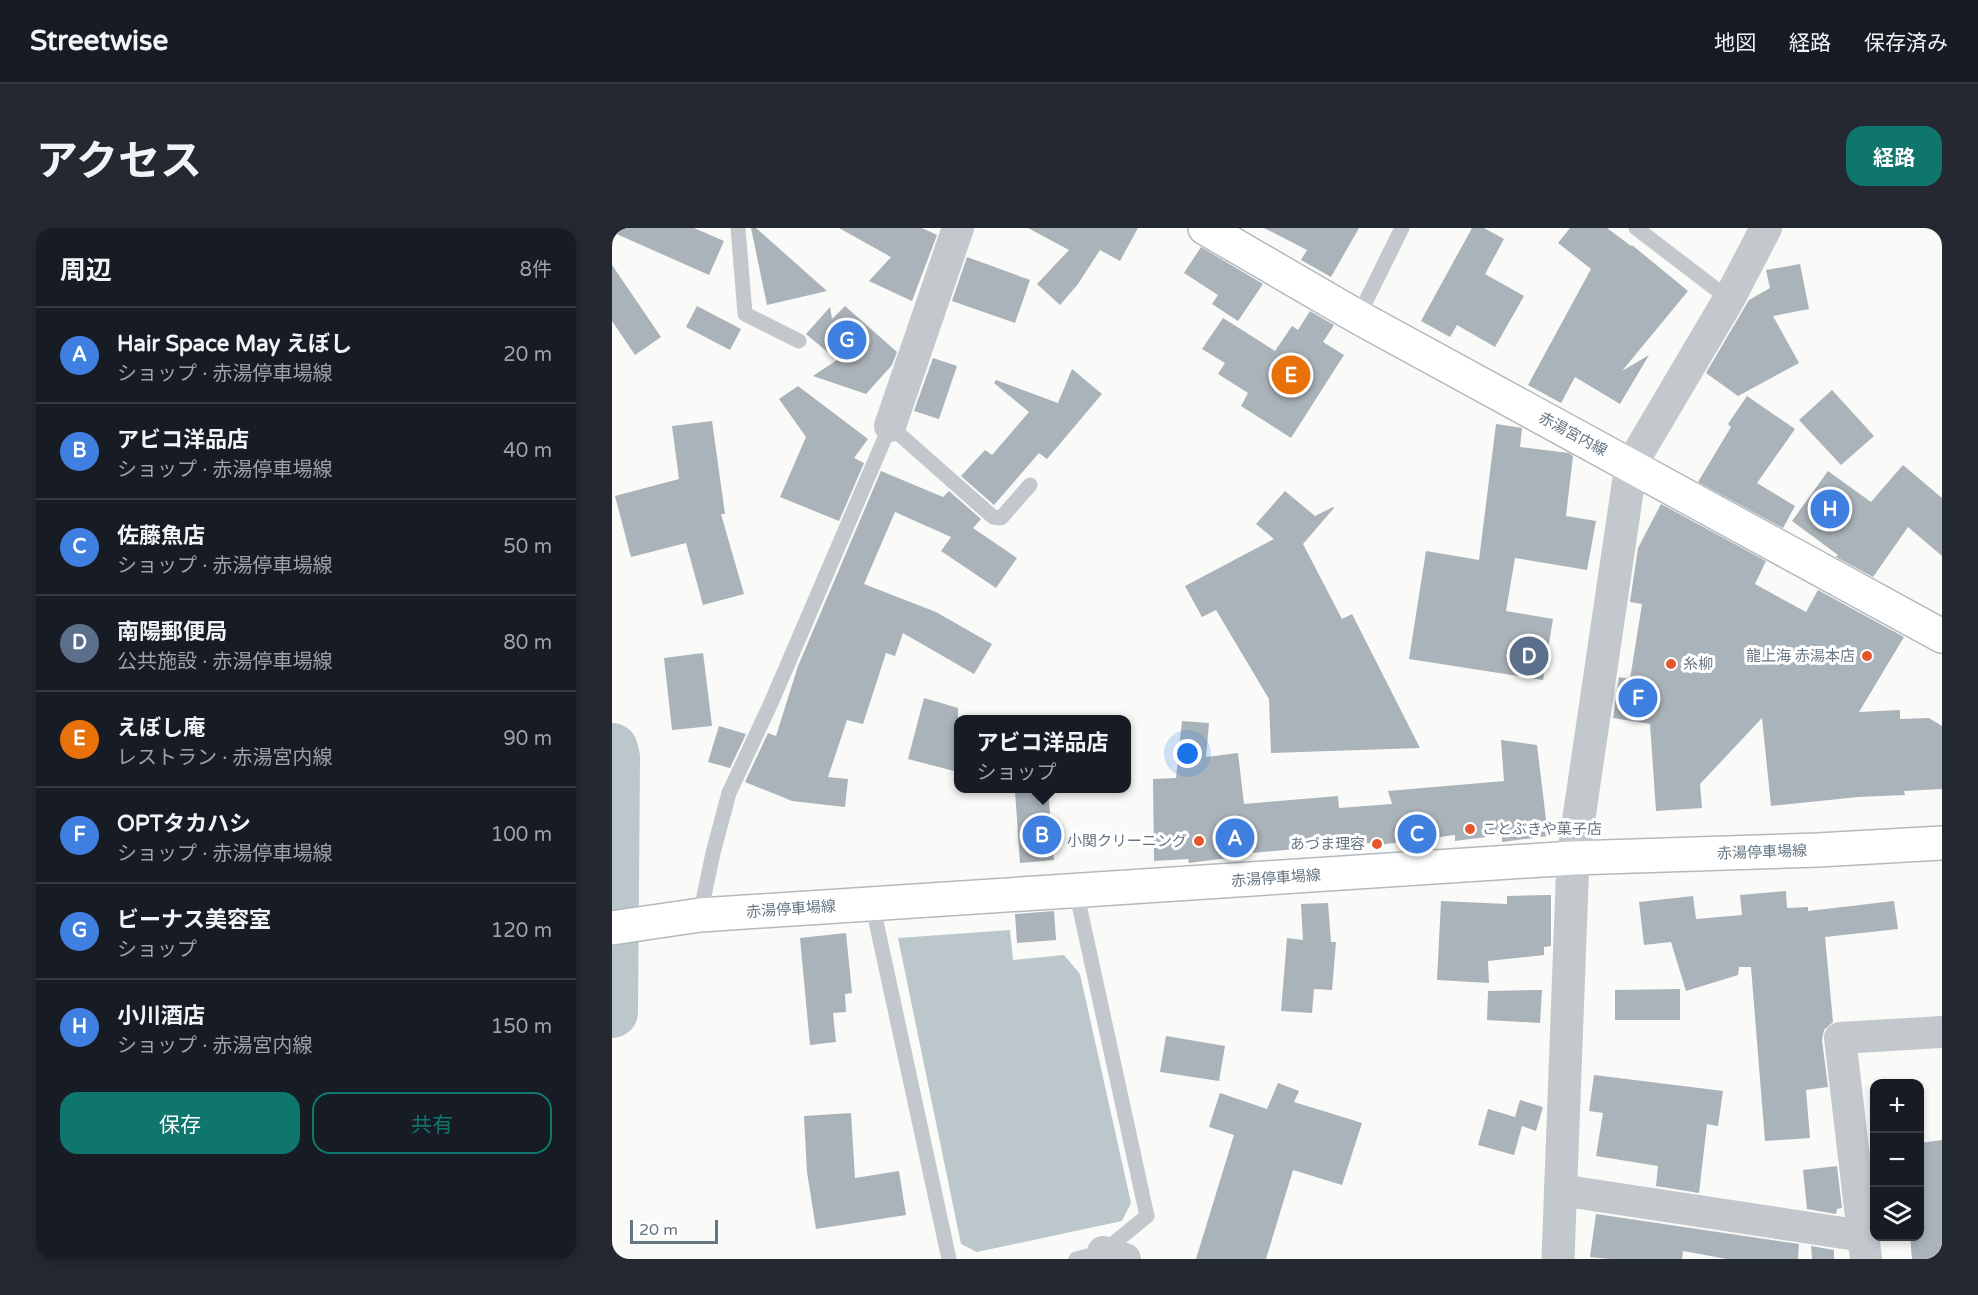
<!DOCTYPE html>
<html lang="ja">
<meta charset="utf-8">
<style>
:root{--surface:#171b24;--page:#242831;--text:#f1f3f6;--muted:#9ea1a6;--line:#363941;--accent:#0f766e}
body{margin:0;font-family:"Varela Round","Noto Sans JP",sans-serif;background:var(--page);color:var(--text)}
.controls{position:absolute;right:18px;bottom:18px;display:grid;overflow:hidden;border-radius:12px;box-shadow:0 3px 9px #0003}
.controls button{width:54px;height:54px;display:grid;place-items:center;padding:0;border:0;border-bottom:2px solid var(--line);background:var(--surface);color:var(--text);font:30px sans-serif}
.scale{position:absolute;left:18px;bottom:15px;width:88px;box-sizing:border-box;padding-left:6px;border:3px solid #657683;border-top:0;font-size:16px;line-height:21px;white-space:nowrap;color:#657683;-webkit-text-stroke:4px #fff;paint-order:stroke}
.you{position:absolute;left:576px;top:526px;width:21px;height:21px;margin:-15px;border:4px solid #fff;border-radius:50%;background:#1a73e8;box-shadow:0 0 0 9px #1a73e833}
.badge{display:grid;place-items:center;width:39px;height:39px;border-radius:50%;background:var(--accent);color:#fff;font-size:20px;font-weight:700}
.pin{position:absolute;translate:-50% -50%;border:3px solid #fff;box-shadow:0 2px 6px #0006}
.popup{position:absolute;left:342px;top:487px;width:177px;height:78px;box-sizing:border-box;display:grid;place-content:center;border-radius:12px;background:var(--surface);filter:drop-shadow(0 2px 4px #0005);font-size:20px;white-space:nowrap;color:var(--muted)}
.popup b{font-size:22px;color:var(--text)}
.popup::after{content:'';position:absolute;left:50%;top:100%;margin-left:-12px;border:12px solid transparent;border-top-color:var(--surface)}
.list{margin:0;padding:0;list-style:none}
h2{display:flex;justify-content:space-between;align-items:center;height:78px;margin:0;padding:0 24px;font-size:26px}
h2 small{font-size:20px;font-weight:400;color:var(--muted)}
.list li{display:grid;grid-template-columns:39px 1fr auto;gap:18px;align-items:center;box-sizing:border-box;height:96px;padding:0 24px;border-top:2px solid var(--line)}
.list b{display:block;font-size:22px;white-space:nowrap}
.list p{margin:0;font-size:20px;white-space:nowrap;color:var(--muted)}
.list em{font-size:20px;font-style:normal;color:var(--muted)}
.actions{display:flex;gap:12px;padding:18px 24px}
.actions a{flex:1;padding:14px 0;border:2px solid var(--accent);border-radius:18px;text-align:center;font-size:21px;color:var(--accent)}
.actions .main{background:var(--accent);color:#fff}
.icon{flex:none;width:33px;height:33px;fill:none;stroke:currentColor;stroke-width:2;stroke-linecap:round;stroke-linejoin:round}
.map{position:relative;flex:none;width:1330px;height:1031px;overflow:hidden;border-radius:18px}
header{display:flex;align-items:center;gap:36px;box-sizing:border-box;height:84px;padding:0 30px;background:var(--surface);border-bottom:2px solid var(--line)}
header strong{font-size:28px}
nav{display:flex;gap:33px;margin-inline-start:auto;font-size:21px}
.intro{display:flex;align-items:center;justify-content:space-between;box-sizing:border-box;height:144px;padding:0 36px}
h1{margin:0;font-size:42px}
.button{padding:15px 27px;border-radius:18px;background:var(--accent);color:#fff;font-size:21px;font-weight:700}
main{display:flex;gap:36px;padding:0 36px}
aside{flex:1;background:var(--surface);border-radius:18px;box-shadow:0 3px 9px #0003}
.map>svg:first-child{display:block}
</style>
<header>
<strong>Streetwise</strong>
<nav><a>地図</a><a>経路</a><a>保存済み</a></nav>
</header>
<div class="intro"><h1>アクセス</h1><a class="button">経路</a></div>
<main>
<aside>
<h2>周辺<small>8件</small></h2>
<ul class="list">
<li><span class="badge" style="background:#3f7fe0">A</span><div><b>Hair Space May えぼし</b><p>ショップ · 赤湯停車場線</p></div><em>20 m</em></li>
<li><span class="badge" style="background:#3f7fe0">B</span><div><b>アビコ洋品店</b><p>ショップ · 赤湯停車場線</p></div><em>40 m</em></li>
<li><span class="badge" style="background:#3f7fe0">C</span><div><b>佐藤魚店</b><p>ショップ · 赤湯停車場線</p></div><em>50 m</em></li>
<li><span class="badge" style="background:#5c6f8a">D</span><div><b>南陽郵便局</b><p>公共施設 · 赤湯停車場線</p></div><em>80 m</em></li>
<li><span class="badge" style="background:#e8710a">E</span><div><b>えぼし庵</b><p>レストラン · 赤湯宮内線</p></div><em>90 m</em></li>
<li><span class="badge" style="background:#3f7fe0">F</span><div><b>OPTタカハシ</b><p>ショップ · 赤湯停車場線</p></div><em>100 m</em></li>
<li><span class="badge" style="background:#3f7fe0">G</span><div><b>ビーナス美容室</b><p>ショップ</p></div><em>120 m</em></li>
<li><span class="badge" style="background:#3f7fe0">H</span><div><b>小川酒店</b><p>ショップ · 赤湯宮内線</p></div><em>150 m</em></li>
</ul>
<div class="actions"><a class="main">保存</a><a>共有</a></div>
</aside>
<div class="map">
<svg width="1330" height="1031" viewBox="0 0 1330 1031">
<rect width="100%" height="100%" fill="#fafaf8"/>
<!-- water -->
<polygon fill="#bbc7cb" points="398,702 401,732 452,727 468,746 519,975 510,993 365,1024 349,1016 286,710"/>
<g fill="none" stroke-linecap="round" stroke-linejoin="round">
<!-- river -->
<polyline stroke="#bbc7cb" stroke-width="52" points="0,521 2,529 0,784"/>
</g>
<!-- building -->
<g fill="#aab3b9">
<polygon points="0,0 82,0 112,13 97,47 0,4"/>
<polygon points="139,0 144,0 215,63 155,77"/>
<polygon points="227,0 310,0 325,7 300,73 257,53 279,29"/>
<polygon points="416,0 526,0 508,33 488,22 466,56 448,77 425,56 457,22"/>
<polygon points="652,0 747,0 719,49 689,32 695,22"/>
<polygon points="860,0 872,0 892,11 873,46 912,68 883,119 845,97 838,109 809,93"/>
<polygon points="958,0 995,0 1019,18 1020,17 1076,63 1010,143 1037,127 1008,176 963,149 949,175 916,157 979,41 946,15"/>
<polygon points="589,19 651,56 626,93 600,76 606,67 572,45"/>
<polygon points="355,29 418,52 403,95 340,73"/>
<polygon points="1188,36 1197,81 1161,88 1187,135 1126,168 1094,145 1137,72 1158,60 1154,42"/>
<polygon points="0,37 49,109 23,127 0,93"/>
<polygon points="85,78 129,101 118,122 74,99"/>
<polygon points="233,78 285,124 280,137 254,166 201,148 225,132 194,106 218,79 220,91"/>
<polygon points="698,83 722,97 711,114 732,127 679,210 629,178 636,165 606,146 613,135 590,121 611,90 663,123 680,98 686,102"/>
<polygon points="321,130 345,138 327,191 302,183"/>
<polygon points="460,141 490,166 435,231 427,225 382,277 349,248 373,222 380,227 417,184 382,155 384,152 446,175"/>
<polygon points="186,158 256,211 242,230 252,235 227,293 168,269 194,209 167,171"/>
<polygon points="1220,162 1262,208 1229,237 1187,192"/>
<polygon points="1135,168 1183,201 1145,255 1183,278 1171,300 1086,254 1119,199 1116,196"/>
<polygon points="100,193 113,286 109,286 132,366 91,377 74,315 19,329 3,268 67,251 60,198"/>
<polygon points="884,196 910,200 908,219 957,225 961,228 954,288 984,293 975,342 903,330 894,383 941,391 931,452 797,431 814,323 867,332"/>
<polygon points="1291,237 1330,270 1330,328 1296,299 1261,349 1224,329 1226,327 1180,293 1216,243 1259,274"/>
<polygon points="269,243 331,269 337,263 369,291 361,300 405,330 384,360 329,323 339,309 283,284 252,356 324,384 380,416 362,446 291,405 283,428 274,425 251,496 235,492 216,549 236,551 233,579 180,573 133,554 156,505 164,508 186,438"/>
<polygon points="673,263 703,288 721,279 722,280 691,316 730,391 740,386 808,520 659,525 657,471 604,382 590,389 573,358 662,311 644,296"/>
<polygon points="1049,276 1154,333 1143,356 1194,384 1206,362 1292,409 1247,484 1288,482 1288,491 1317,490 1330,498 1330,561 1292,563 1293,567 1246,569 1159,578 1150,490 1088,556 1090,580 1044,583 1038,496 1001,490 1007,449 1018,451 1030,376 1018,374 1026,320"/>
<polygon points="91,425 100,498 60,502 52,430"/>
<polygon points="312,470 346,480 346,544 296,531"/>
<polygon points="570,493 597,495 594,529 626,525 632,576 726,568 727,580 780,576 776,563 892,553 889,512 925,517 936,608 890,614 890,607 843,613 843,607 759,618 759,615 638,625 639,627 577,635 576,631 542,633 541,551 564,550"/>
<polygon points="107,498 134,506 118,540 96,534"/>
<polygon points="436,561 442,632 408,635 403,563"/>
<polygon points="1174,663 1175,680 1196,679 1196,683 1282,673 1286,701 1213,709 1221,794 1212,802 1210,812 1216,859 1194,862 1198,910 1153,913 1139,739 1127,739 1126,747 1074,763 1059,714 1032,717 1027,674 1081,668 1084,691 1130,687 1128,667"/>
<polygon points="939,667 939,718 932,719 932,727 876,733 877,755 825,752 829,673 895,676 895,668"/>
<polygon points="716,675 719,714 724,714 720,762 702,761 700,785 669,783 675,710 691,712 689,676"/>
<polygon points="442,683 444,712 405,715 403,686"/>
<polygon points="234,705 240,765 233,766 234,784 221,785 224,814 198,817 188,710"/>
<polygon points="1068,761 1068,792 1003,792 1003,762"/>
<polygon points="930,762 928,795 875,792 876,763"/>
<polygon points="554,808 613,818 607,853 548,844"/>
<polygon points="982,847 1111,863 1106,898 1095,896 1087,965 1044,958 1046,938 984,928 991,885 977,883"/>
<polygon points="666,855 687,863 682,874 750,895 730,957 681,942 654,1031 584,1031 622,907 597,899 608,865 655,881"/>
<polygon points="908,872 931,879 924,903 910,898 902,927 866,917 876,881 903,889"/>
<polygon points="239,885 243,950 287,943 294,987 204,1001 195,944 192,888"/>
<polygon points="1330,912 1330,1031 1300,1031 1298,1008 1308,1008 1308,915"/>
<polygon points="1225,938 1230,980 1225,981 1224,986 1195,981 1191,942"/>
<polygon points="984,986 1187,1016 1186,1031 1115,1031 1071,1023 1070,1031 998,1031 978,1029"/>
<polygon points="1199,1018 1222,1022 1222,1031 1200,1031"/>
</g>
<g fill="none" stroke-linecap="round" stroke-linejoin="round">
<defs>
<g id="secondary">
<polyline points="593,0 746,89 1330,408"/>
<polyline points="0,700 88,687 961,630 1206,622 1330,615"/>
</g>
</defs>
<!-- secondary casing -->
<use href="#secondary" stroke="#b3babf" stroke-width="36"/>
<!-- service -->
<g stroke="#c3c8cc" stroke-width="15">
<polyline points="126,0 133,86 187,113"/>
<polyline points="1024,0 1117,71"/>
<polyline points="746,89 790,0"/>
<polyline points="260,675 337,1031"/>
<polyline points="88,687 101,625 117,565 159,475 278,198 381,289 389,290 418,257"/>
<polyline points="464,1031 491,1024 535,988 464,663"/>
</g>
<!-- minor -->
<g stroke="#c3c8cc" stroke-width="32">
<polyline points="278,198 346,0"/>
<polyline points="1019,237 1117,71 1154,0"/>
<polyline points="948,962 1251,1008"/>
<polyline points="491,1031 491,1024 513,1031"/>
<polyline points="1254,1031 1228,810 1330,804"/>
</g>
<!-- tertiary -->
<polyline stroke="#c3c8cc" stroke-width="33" points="946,1031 961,630 1019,237"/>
<!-- secondary -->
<use href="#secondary" stroke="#fff" stroke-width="33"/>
</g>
<!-- markers -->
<g fill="#e4572e" stroke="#fff" stroke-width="2">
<circle cx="1255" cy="428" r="6"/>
<circle cx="1059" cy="436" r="6"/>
<circle cx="858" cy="601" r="6"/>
<circle cx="587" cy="613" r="6"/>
<circle cx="765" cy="616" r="6"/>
</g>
<g text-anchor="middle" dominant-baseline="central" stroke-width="6" stroke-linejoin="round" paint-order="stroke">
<!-- street labels -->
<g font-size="15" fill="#657683" stroke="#fff">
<text transform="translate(961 206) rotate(28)">赤湯宮内線</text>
<text transform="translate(1150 624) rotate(-2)">赤湯停車場線</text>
<text transform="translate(664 650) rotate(-4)">赤湯停車場線</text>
<text transform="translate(179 681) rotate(-4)">赤湯停車場線</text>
</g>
<!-- poi labels -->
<g font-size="15" fill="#657683" stroke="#fff" text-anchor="end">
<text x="1243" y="428">龍上海 赤湯本店</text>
<text x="1071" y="436" text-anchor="start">糸柳</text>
<text x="870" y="601" text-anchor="start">ことぶきや菓子店</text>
<text x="575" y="613">小関クリーニング</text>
<text x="753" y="616">あづま理容</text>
</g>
</g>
</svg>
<div class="controls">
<button>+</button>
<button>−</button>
<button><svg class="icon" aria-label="layers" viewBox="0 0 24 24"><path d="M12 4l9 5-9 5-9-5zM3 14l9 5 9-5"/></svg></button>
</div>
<div class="scale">20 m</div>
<div class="you"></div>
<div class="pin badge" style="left:623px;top:610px;background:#3f7fe0">A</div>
<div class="pin badge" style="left:430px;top:607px;background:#3f7fe0">B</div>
<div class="popup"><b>アビコ洋品店</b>ショップ</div>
<div class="pin badge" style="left:805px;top:606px;background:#3f7fe0">C</div>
<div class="pin badge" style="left:917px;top:428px;background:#5c6f8a">D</div>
<div class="pin badge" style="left:679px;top:147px;background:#e8710a">E</div>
<div class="pin badge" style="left:1026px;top:470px;background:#3f7fe0">F</div>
<div class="pin badge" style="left:235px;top:112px;background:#3f7fe0">G</div>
<div class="pin badge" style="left:1218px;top:281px;background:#3f7fe0">H</div>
</div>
</main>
